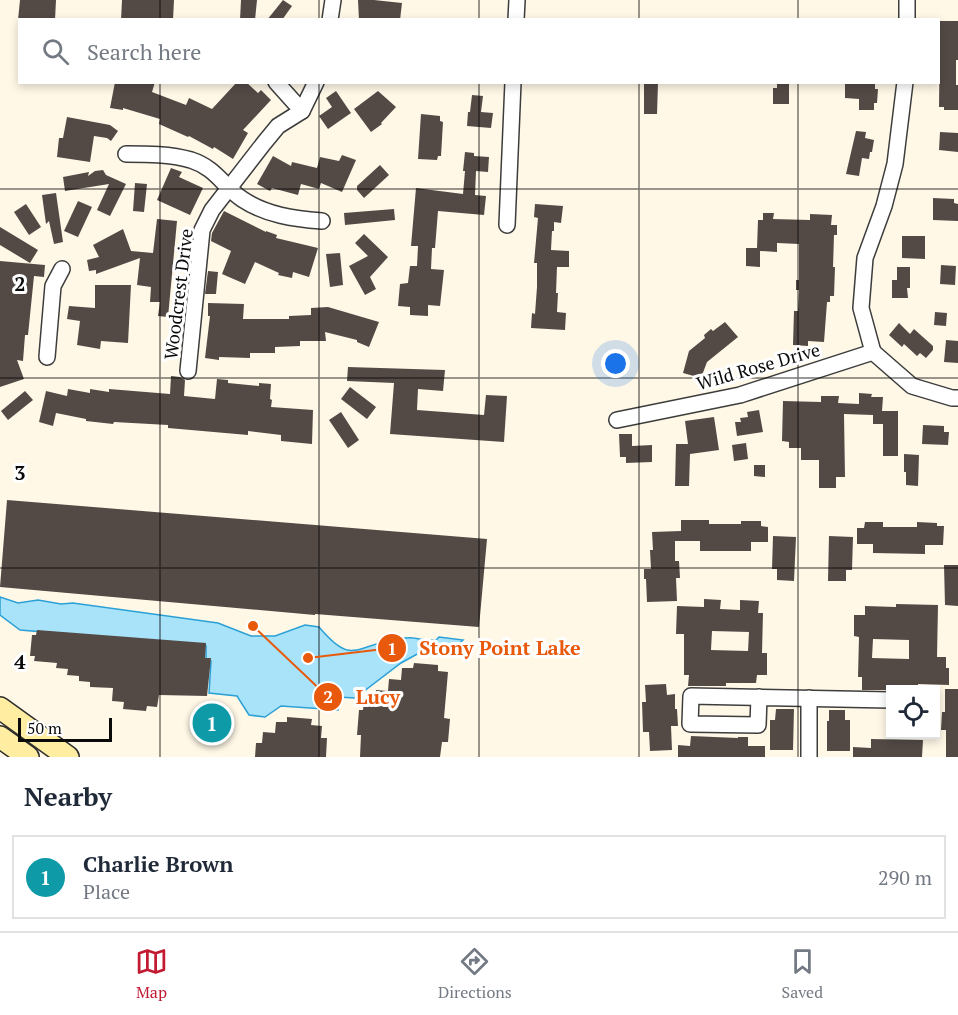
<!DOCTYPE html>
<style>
:root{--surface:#fff;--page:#f6f6f7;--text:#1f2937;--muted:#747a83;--line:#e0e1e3;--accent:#c21a31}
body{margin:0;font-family:"PT Serif",serif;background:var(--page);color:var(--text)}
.controls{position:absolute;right:18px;bottom:18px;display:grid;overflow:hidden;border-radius:0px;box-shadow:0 3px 9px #0003}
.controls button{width:54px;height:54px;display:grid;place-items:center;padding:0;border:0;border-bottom:2px solid var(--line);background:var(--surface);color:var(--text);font:30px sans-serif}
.scale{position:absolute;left:18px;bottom:15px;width:94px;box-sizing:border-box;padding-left:6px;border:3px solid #0a0a0a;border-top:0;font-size:16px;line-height:21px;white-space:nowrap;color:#0a0a0a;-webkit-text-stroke:4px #fff;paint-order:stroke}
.you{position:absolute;left:616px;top:364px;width:21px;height:21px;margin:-15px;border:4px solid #fff;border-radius:50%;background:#1a73e8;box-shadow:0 0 0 9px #1a73e833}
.badge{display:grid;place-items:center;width:39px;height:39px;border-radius:50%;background:var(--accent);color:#fff;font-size:20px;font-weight:700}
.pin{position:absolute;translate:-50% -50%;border:3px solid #fff;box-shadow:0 2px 6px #0006}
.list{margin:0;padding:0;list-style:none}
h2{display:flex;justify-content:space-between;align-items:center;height:78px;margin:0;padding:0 24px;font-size:26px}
h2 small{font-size:20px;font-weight:400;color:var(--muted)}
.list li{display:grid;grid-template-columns:39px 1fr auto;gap:18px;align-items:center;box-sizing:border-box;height:84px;margin:0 12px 12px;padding:0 12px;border:2px solid var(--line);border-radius:0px}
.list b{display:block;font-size:22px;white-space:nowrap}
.list p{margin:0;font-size:20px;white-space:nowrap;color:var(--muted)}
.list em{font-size:20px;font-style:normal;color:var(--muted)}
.icon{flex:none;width:33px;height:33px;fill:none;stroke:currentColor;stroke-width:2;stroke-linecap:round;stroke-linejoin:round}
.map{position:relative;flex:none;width:958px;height:757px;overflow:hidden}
.search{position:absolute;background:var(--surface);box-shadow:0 3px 9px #0003;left:18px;right:18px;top:18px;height:66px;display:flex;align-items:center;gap:15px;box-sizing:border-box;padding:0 21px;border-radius:0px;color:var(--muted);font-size:22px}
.sheet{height:174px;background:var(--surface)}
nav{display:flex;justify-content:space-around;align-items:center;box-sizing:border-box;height:84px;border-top:2px solid var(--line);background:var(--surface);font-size:16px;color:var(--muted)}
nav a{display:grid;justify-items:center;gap:3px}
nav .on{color:var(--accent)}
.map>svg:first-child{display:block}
</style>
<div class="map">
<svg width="958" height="757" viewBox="0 0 958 757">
<rect width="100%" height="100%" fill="#fff8e7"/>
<!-- water -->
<path fill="#a8e3fa" stroke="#2aa0d6" stroke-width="1.5" d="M0 597 18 603 38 600 61 604 73 603 218 623 251 636H275L305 625 319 627C352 666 354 646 394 640 400 639 407 637 413 638 421 639 428 641 436 640L439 637 463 640 446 656 419 653 401 663 355 698 338 697V710L281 706 265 717 249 715 237 696 209 693 211 661 206 660V646L20 630 0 615Z"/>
<!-- building -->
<g fill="#534a46" fill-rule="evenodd">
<polygon points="20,0 56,0 55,20 18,20"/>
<polygon points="122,0 174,0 173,20 121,20"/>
<polygon points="241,0 257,0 255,20 240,20"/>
<polygon points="283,0 292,6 282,20 267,20"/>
<polygon points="358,0 374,0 402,3 400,20 359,20"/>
<polygon points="940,21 958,21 958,60 956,60 956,85 958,85 958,110 944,110 944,107 939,107"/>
<polygon points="115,82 155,82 152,92 186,105 189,98 212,109 237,82 246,82 258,93 261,90 271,100 243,130 248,133 233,159 214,147 213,149 189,136 188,137 159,124 160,119 123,108 123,110 110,108"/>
<polygon points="777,82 789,82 789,104 773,104 773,88 777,88"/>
<polygon points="845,82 875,82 875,89 878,89 877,103 874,103 874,110 859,110 859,99 845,98"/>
<polygon points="644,83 658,83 657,114 644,114"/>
<polygon points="336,91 351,113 328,129 319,116 332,107 326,98"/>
<polygon points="378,91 396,107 381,123 382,124 371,132 354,109"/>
<polygon points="472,95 483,96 481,112 493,113 491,128 467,126 468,112 470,112"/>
<polygon points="421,114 440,116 440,121 443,122 441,156 438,156 437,160 418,159"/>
<polygon points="67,117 110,125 118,131 111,141 107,138 94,136 90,162 57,157 59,138 63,138"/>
<polygon points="856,131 866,132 865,138 874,140 872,152 870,152 869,159 862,158 859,176 846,174"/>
<polygon points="940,132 958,133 958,152 939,150"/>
<polygon points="465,152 474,153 474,156 489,157 488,172 476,171 475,195 486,196 484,215 438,211 435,248 432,248 431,269 444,270 440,306 428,305 428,316 410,315 410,307 398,306 400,284 408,283 410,266 417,266 418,246 411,246 416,188 463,194 465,171 463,171"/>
<polygon points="342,155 356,160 342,192 321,183 319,189 301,184 298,195 272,188 270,191 257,184 273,156 291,166 292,162 317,168 320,157 339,161"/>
<polygon points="380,165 389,175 364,198 357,190 357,186"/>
<polygon points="171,168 182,172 179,177 203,188 190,215 157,200"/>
<polygon points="103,170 106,175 126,184 110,216 97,210 109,184 65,191 63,177 89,172 88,176 95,171"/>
<polygon points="135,183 147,184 144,212 133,211"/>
<polygon points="56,193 63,242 54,244 49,221 46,224 42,195"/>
<polygon points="933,198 954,199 954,203 958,204 958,221 933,220"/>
<polygon points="78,201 92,207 78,237 64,231"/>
<polygon points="26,204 41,227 29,235 14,212"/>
<polygon points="535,204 563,206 561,223 554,222 554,231 552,231 551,250 569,251 569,267 557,267 556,293 558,293 557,312 566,313 565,330 531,328 532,313 535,314 537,287 537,263 534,263 538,218 534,217"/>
<polygon points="394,209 395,220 345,225 344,213"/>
<polygon points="224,211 266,232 266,231 277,235 276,238 318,248 309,277 293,272 292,278 278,275 279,273 255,262 245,284 222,274 231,251 211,241 212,233"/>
<polygon points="763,213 774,213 773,219 810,220 810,214 832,215 831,225 837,225 837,235 834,235 833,267 835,267 834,296 830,296 830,302 827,302 824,342 808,341 808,346 793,345 794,311 798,311 799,290 796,290 796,280 799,280 799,244 777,243 777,252 760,251 760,267 746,266 746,248 757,248 758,220 763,220"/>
<polygon points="157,219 177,221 168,317 158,316 160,302 150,302 151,287 137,285 140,258 96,274 96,270 89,271 87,260 99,257 93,245 123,229 131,251 153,253"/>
<polygon points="0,227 38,250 30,263 0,245"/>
<polygon points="364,234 388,257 370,277 376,289 365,295 349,266 368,256 355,243"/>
<polygon points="902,236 925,236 925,259 902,258"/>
<polygon points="340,253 343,285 330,287 326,254"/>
<polygon points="0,261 45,265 44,277 34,276 28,335 25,335 23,361 17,360 24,379 0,387"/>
<polygon points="941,265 956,266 955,285 940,284"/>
<polygon points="897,267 910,267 910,288 907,288 908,298 892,298 892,280 897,280"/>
<polygon points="208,271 218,272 216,294 205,294"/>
<polygon points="95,285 131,285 128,343 101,341 100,349 77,345 80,321 67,319 69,306 95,308"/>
<polygon points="208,303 244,304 243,319 289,319 289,316 311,315 311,308 328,307 379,322 369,347 357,342 357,340 325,332 326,341 300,341 300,346 275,347 275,353 250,353 250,358 219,357 219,360 205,358 210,316 208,316"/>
<polygon points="935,312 947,313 946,326 934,325"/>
<polygon points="725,322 738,337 707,362 701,378 683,373 689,351 705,338 704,335 711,329 713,331"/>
<polygon points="899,323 910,334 914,329 933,346 933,350 926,358 920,353 917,356 904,344 902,347 889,335"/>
<polygon points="946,340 958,341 958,363 944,362"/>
<polygon points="348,367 445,370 443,391 418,389 417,410 484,415 486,395 507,396 504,442 390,434 394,383 347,381"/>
<polygon points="171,376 180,377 185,380 184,396 215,399 217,379 228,380 228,383 259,386 259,383 271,384 270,399 272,400 271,407 313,410 312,444 281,441 281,435 248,431 248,435 168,428 168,425 114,422 113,424 86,421 86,419 56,413 53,426 39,422 46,391 67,396 68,389 90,393 90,389 109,392 109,389 170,394"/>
<polygon points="350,387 376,407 367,419 341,399"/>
<polygon points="25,391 33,400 8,420 1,411"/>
<polygon points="859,393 872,394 871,397 883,397 882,411 898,411 898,456 883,456 883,424 873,424 873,415 844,414 845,477 836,477 836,488 819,488 819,460 801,460 801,448 789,448 789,442 782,441 783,401 821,402 821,396 839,396 838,403 859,404"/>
<polygon points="759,410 763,432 737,436 735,422 741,422 740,418 748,417 747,412"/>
<polygon points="341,412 359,440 348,448 329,420"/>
<polygon points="714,417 719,450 690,454 689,486 675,486 676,444 688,444 685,421"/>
<polygon points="923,425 944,426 944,432 949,432 948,445 922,444"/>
<polygon points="619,434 632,434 632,446 652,445 652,462 626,463 626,457 620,457"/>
<polygon points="746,443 748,459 734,461 732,445"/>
<polygon points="904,454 919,455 918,486 906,485 906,472 904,472"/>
<polygon points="754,465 765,465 765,477 754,476"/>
<polygon points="7,500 487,539 479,627 315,614 315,615 0,587"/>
<polygon points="681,520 709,520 709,524 741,524 741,521 761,521 761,526 768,527 768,542 751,542 751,551 700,551 700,541 675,541 675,561 679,561 680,578 676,578 677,601 647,602 646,579 644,579 644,569 651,569 650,550 653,550 652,532 681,531"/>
<polygon points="865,522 883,522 883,527 917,527 917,522 937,523 937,526 944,526 943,545 925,545 925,554 873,553 873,544 857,544 857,528 864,528"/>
<polygon points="773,536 796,537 794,581 777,580 777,569 772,569"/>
<polygon points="829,536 853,537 852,570 846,570 846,581 828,581"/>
<polygon points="944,565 958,565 958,606 945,605"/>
<path d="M704 599 721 600 720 609 740 610V600L759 601 758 613H763L762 653H767V675H757L756 683H726V686H688L689 675H684V634H676L677 606 704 607ZM712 631 749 632 748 651 711 650Z"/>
<path d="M896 604 938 605 937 657H946V668H949V685L918 684V690H862V677H858L859 637 854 636V615H865V606L896 607ZM873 639 909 640V659L872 658Z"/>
<polygon points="37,630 206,643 205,658 211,658 207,696 159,695 157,707 147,706 146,711 123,709 124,702 112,701 113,688 90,687 90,682 79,681 79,676 67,675 68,669 56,668 57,663 34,661 35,656 30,656 32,635 36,635"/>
<polygon points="414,663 438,665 438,671 448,672 444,718 450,719 448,742 442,742 440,757 360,757 361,735 357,735 359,710 363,710 364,699 375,700 376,690 388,691 389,679 401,680 402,668 413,668"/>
<polygon points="666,684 667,695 675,694 675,709 677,709 678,726 671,726 672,750 650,751 649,732 643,732 642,702 646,702 645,685"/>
<polygon points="945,689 958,689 958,757 946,757 946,730 941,730 942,712 945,712"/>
<polygon points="776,709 794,709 793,750 770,750 770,720 775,720"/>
<polygon points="829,710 845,710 845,720 850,720 850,751 827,751 827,721 829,721"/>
<polygon points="287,717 312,719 311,725 322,726 321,738 327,738 326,757 255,757 256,743 262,743 263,732 275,733 276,722 287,722"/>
<polygon points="691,736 738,738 738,737 748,737 748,746 765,746 765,757 678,757 678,745 690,746"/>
<polygon points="871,739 923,740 922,757 853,757 853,747 871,748"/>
</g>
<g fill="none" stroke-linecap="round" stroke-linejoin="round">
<defs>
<g id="minor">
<polyline points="330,20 333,0"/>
<polyline points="516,20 517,0"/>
<polyline points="907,20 907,0"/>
<polyline points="276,82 302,111"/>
<path d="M126 154C147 154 170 154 191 160 216 168 223 186 242 199 266 215 294 219 322 221"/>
<polyline points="507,225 513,82"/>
<polyline points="873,352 861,308 865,258 884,206 895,164 905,82"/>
<polyline points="47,357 53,286 62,269"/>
<polyline points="188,371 202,230 212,210 264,143 278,126 302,111 316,82"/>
<polyline points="617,420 740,395 873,352 912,386 952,398 958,398"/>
<polyline points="759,697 758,725 690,724 691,696 890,700"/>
<polyline points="809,757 809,698"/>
</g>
<g id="secondary">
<polyline points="0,708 68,757"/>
<polyline points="0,737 28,757"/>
</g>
</defs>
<!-- minor casing -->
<use href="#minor" stroke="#3d3d3d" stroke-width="18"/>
<!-- secondary casing -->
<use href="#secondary" stroke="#2c2c2c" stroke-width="24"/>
<!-- minor -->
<use href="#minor" stroke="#fff" stroke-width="15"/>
<!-- secondary -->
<use href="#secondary" stroke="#ffeda2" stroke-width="21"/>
</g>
<!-- grid -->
<path fill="none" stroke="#0a0a0a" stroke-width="1.5" stroke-opacity="0.55" d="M160 0V20M319 0V20M479 0V20M639 0V20M798 0V20M160 82V757M319 82V757M479 82V757M639 82V757M798 82V757M0 189H958M0 378H958M0 568H958"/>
<g text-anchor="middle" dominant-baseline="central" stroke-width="6" stroke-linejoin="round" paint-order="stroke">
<!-- street labels -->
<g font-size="18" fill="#0a0a0a" stroke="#fff">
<text transform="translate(178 294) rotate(-83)">Woodcrest Drive</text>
<text transform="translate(758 366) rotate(-16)">Wild Rose Drive</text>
</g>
</g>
<g font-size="20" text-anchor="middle" font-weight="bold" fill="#0a0a0a" stroke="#fff" stroke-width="6" stroke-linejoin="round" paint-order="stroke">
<text x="20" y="291">2</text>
<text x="20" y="480">3</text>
<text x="20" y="669">4</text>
</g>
<!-- callouts -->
<path fill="none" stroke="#e8590c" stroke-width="2" d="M308 658L392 648M253 626L328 697"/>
<g fill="#e8590c" stroke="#fff" stroke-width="2">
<circle cx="308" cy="658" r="6"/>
<circle cx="253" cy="626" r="6"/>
<circle cx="392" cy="648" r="15"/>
<circle cx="328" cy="697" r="15"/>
</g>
<g font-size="18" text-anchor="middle" font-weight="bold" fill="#fff">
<text x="392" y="655">1</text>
<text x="328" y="703">2</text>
</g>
<g font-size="20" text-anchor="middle" font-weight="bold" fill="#e8590c" stroke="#fff" stroke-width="6" stroke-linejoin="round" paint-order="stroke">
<text x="500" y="655">Stony Point Lake</text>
<text x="378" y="704">Lucy</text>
</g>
</svg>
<div class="controls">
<button><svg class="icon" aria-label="locate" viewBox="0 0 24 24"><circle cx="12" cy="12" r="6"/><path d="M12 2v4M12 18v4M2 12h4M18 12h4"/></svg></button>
</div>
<div class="scale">50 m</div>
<div class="you"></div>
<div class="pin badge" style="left:212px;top:723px;background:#0f9aa8">1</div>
<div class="search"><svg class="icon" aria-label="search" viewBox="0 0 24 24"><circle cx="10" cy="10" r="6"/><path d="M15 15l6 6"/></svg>Search here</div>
</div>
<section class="sheet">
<h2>Nearby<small></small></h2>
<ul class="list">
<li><span class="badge" style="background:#0f9aa8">1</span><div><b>Charlie Brown</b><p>Place</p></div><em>290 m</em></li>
</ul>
</section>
<nav>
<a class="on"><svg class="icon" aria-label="map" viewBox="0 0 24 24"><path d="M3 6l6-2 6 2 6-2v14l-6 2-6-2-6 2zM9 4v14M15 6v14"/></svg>Map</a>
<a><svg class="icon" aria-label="directions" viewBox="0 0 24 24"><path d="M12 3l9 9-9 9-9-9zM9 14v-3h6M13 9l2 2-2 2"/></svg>Directions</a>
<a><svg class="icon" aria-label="saved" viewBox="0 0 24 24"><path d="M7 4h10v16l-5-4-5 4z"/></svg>Saved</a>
</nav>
